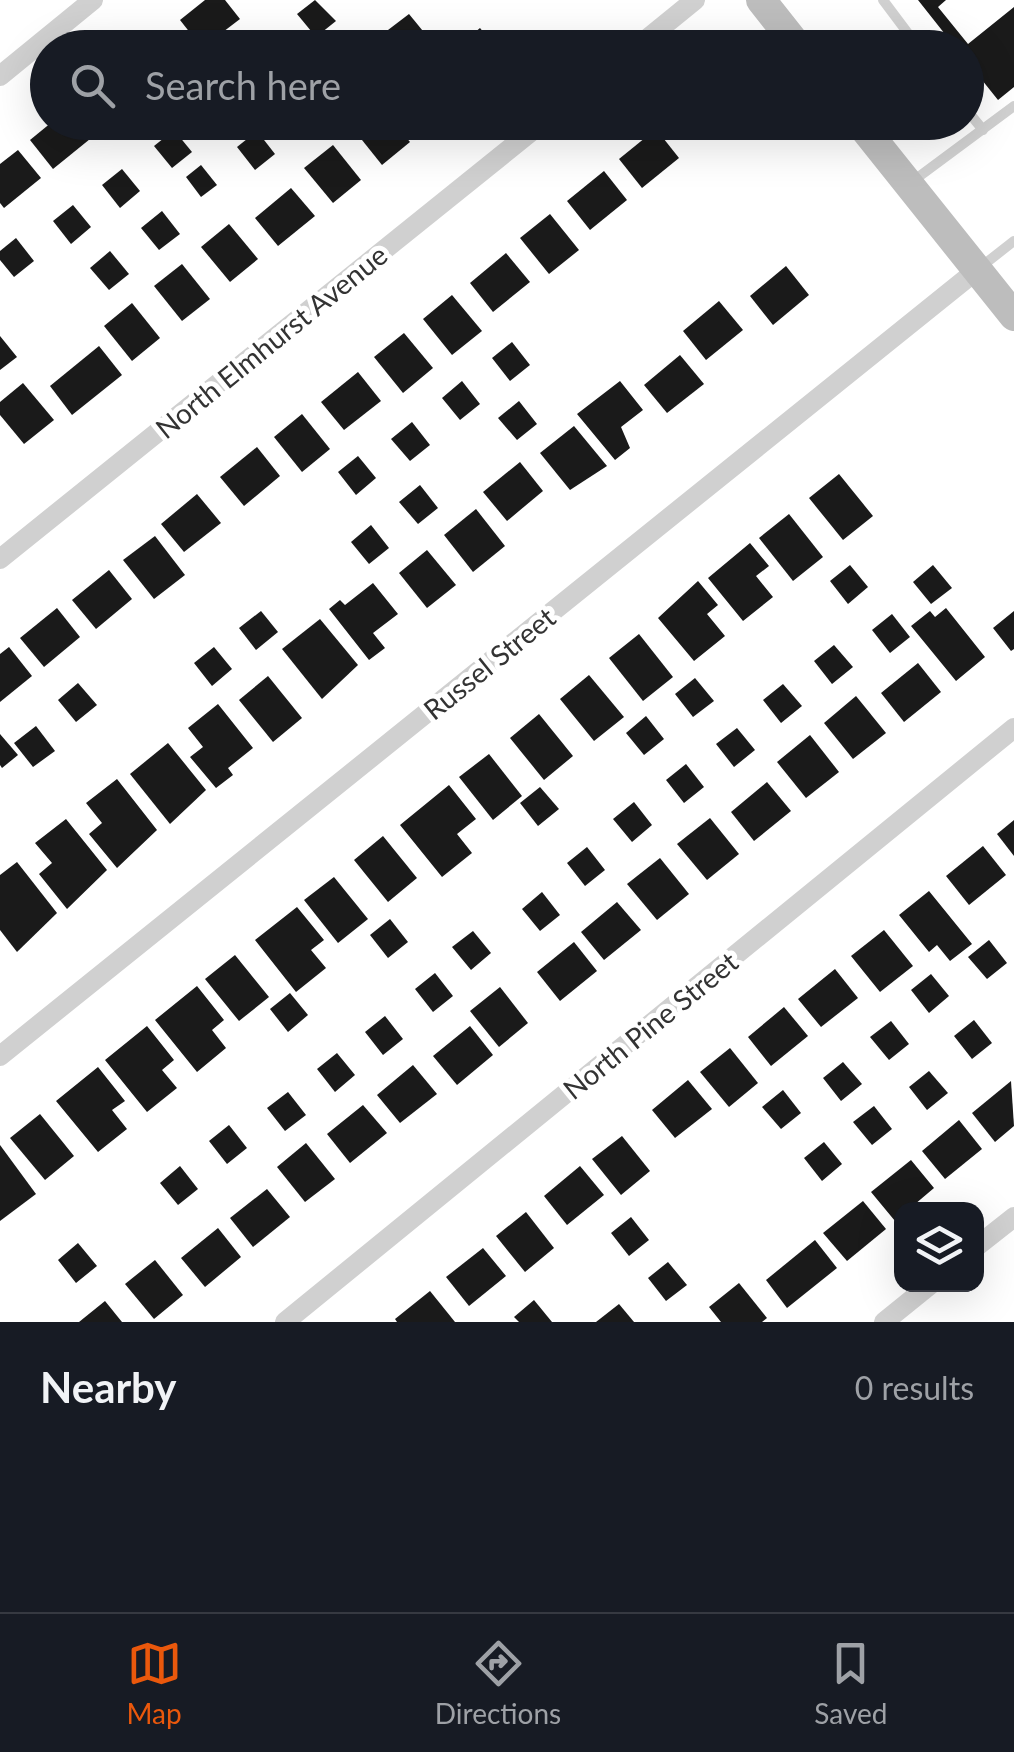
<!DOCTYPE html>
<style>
:root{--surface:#171b24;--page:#20242c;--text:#f1f3f6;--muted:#9ea1a6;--line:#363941;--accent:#ea580c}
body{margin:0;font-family:Lato,sans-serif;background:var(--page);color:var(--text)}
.controls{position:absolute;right:30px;bottom:30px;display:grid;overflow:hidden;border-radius:20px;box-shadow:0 10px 40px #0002}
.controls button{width:90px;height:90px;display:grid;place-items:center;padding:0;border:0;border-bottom:2px solid var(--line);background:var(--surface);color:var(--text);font:50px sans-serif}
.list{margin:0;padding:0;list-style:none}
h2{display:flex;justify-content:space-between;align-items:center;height:130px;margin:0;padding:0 40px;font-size:42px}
h2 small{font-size:32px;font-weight:400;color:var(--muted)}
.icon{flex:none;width:55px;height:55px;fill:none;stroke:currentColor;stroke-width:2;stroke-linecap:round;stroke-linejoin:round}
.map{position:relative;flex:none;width:1014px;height:1322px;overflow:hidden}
.search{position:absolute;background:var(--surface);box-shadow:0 10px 40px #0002;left:30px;right:30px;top:30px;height:110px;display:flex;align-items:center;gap:25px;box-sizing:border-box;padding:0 35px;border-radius:55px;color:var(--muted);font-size:38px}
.sheet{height:290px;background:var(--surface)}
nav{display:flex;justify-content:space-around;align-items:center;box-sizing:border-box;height:140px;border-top:2px solid var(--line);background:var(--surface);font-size:28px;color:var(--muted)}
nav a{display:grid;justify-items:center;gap:5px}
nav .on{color:var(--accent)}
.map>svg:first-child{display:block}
</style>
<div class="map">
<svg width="1014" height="1322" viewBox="0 0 1014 1322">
<rect width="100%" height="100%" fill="#fff"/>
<!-- building -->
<g fill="#1a1a1a">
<polygon points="205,0 225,0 240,19 202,48 180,20"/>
<polygon points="315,0 336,21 316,37 297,14"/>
<polygon points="918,0 946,0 938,7 968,44 1014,7 1014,87 998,100 966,60 966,48 956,48"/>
<polygon points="409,14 427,36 413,48 403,48 388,30"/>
<polygon points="480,28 496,48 456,48"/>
<polygon points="168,30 182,48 146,48"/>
<polygon points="52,122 77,122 90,139 53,169 30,140"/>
<polygon points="363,122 394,122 410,142 382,165 354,130"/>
<polygon points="656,129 679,158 642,188 619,159"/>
<polygon points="174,130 192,152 172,168 154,146"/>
<polygon points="257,131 275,154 255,170 237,147"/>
<polygon points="333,145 361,180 333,203 304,168"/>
<polygon points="18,150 41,178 4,208 0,203 0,164"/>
<polygon points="201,165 217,185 201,197 186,177"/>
<polygon points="122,169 140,191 120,208 102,185"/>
<polygon points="604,171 627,200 590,230 567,201"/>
<polygon points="291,188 315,216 278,246 255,218"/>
<polygon points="73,205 91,227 71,244 53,221"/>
<polygon points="162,211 180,234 159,250 141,228"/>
<polygon points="550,214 579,250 549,274 520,238"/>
<polygon points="229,224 258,259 230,282 201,247"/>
<polygon points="16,238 34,261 14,277 0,260 0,251"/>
<polygon points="110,251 129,274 109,290 90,268"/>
<polygon points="506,253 530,282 493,312 470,283"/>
<polygon points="182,264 210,299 182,321 154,286"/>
<polygon points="786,266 809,295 773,325 750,296"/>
<polygon points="452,295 482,331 452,355 423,319"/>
<polygon points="719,301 743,330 706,360 683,331"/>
<polygon points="132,303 160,338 132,361 104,326"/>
<polygon points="404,333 433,368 403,393 374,357"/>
<polygon points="0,336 17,357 0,370"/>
<polygon points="512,342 530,365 510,381 492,358"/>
<polygon points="99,346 122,375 72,415 50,386"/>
<polygon points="680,355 704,384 667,413 644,385"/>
<polygon points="358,372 381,401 344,430 321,402"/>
<polygon points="462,381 480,404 460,420 442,398"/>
<polygon points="620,381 643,410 621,427 630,448 615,460 577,414"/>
<polygon points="23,383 54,420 24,444 0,415 0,402"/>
<polygon points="519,401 537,424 517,440 498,418"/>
<polygon points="302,414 330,449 302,472 274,437"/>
<polygon points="412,422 430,445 410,461 391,439"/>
<polygon points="574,426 607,466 570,490 540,453"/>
<polygon points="257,447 280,476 244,506 220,477"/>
<polygon points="358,456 376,478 356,495 338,472"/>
<polygon points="520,462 543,491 507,521 483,492"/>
<polygon points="839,474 873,516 843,540 809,498"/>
<polygon points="420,485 438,508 418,524 399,502"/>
<polygon points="197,494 221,523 184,552 161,524"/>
<polygon points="476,509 505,546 473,572 444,535"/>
<polygon points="789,514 823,557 793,581 759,538"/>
<polygon points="371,525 389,548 369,564 351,542"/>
<polygon points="155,536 185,575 154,599 123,560"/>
<polygon points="750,543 769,566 756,576 773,597 743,621 708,578"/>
<polygon points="427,550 456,585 427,608 399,573"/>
<polygon points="850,565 868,587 848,604 830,581"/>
<polygon points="933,565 952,588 931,604 913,582"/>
<polygon points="109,570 132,599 96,629 72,600"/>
<polygon points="698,581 718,605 707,614 725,636 694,661 658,618"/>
<polygon points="373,583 398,614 373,633 385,648 369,660 329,609 340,600 345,605"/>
<polygon points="57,608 80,637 44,667 20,638"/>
<polygon points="946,608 985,657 956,681 911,626 930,611 935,617"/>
<polygon points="261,611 278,632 256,650 239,628"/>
<polygon points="1014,611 1014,649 1011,651 993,628"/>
<polygon points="892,614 910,637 890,653 872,630"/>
<polygon points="320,619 358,665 322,699 282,649"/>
<polygon points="639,634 673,677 643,701 609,658"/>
<polygon points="834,645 853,667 832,684 814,661"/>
<polygon points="9,647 32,676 0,702 0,654"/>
<polygon points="214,647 232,669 212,686 194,663"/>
<polygon points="918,663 941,692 904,722 881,693"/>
<polygon points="589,675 624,717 594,741 560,699"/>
<polygon points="268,676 302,718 273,742 239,700"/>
<polygon points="695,678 714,701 693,717 675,694"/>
<polygon points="78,683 97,705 76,722 58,700"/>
<polygon points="783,684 802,706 781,723 763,700"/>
<polygon points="856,696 886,733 853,759 824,723"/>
<polygon points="218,704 253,748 228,768 233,775 216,788 190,757 203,747 188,728"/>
<polygon points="539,714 573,756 544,780 510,738"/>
<polygon points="646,716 664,739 644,755 626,733"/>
<polygon points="36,726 55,751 33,767 14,743"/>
<polygon points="737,728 755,750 734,767 716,744"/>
<polygon points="0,734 18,755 2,768 0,765"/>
<polygon points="810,735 839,772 806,798 777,762"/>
<polygon points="168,743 206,790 170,824 130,774"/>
<polygon points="489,754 522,796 493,820 459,777"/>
<polygon points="686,764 704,787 684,803 666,780"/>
<polygon points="117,779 157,830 117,868 89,834 102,823 86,803"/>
<polygon points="767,782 791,811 754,841 731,812"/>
<polygon points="449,785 476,819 457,834 472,853 442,877 400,825"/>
<polygon points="540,787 559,809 538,826 520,803"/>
<polygon points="634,802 652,825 632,842 613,819"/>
<polygon points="710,818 739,854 707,880 677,844"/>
<polygon points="66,819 107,870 67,909 39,874 52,863 35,843"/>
<polygon points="1014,820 1014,856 997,834"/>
<polygon points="383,836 417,878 388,902 354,860"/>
<polygon points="983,846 1006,875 969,905 946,876"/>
<polygon points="587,847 605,870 585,886 567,863"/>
<polygon points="660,858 689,894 657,920 627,884"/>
<polygon points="17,862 57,913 17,952 0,930 0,875"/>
<polygon points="334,877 368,919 338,943 304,900"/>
<polygon points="929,891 972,944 950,961 937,945 929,952 899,915"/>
<polygon points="542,892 560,915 540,931 522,909"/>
<polygon points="617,902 641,930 604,960 581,932"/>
<polygon points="297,907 324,940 311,950 326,968 296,992 255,940"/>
<polygon points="390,919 408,942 388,958 370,935"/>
<polygon points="884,930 913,966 880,992 851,956"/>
<polygon points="473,931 491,953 471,970 452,947"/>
<polygon points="989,940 1007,963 987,979 968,957"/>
<polygon points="574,942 597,971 560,1001 537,972"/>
<polygon points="235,955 269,997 239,1021 205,979"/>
<polygon points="835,969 858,998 821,1027 798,999"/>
<polygon points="435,973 453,996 433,1012 415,989"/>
<polygon points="931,974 949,996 929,1013 911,990"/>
<polygon points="197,986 224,1020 212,1030 226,1048 197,1072 155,1020"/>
<polygon points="500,987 528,1023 499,1047 470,1011"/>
<polygon points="290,993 308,1015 288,1032 270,1009"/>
<polygon points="784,1007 808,1036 771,1066 748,1037"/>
<polygon points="385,1016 403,1039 383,1055 365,1032"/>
<polygon points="974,1020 992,1043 972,1059 954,1036"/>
<polygon points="891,1021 909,1044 889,1060 870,1037"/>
<polygon points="147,1026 174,1060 162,1070 177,1088 147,1112 105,1060"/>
<polygon points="470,1026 493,1055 457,1085 433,1056"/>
<polygon points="730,1048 758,1083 729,1107 700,1072"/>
<polygon points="337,1053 355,1075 335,1092 317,1069"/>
<polygon points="843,1062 862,1084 841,1101 823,1078"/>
<polygon points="413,1065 437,1094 400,1123 377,1095"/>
<polygon points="98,1067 125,1101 112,1110 127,1129 98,1152 56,1101"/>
<polygon points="929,1071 948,1093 927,1110 909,1087"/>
<polygon points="688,1080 712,1109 675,1138 652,1110"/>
<polygon points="1011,1081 1014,1126 995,1142 972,1113"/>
<polygon points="783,1090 801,1113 781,1129 762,1107"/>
<polygon points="288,1092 306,1115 285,1131 267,1108"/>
<polygon points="363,1105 387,1133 350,1163 327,1134"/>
<polygon points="874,1106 892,1129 872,1145 853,1122"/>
<polygon points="40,1114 74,1156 45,1180 10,1138"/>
<polygon points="959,1120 982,1149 945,1179 922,1151"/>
<polygon points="229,1125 247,1148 227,1164 209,1141"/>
<polygon points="622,1136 650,1171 621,1195 592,1159"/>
<polygon points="824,1142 842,1164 822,1181 804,1158"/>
<polygon points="306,1143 335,1179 305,1202 277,1167"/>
<polygon points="0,1145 36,1194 0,1221"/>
<polygon points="911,1160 934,1188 908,1210 902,1210 895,1221 871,1192"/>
<polygon points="180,1166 198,1189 178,1205 160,1183"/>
<polygon points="580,1166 604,1195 567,1225 544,1196"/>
<polygon points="267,1189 290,1217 253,1247 230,1218"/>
<polygon points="863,1201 886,1229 847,1261 823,1233"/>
<polygon points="526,1212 554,1248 525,1272 496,1236"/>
<polygon points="631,1217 649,1240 629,1256 611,1233"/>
<polygon points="218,1228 241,1257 205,1287 181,1258"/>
<polygon points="815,1240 837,1268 787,1308 766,1280"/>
<polygon points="78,1243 97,1266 76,1283 58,1260"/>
<polygon points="483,1248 506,1276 469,1306 446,1277"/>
<polygon points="155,1260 183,1295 154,1319 125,1284"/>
<polygon points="668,1262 687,1285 666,1301 648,1278"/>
<polygon points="739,1283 767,1318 762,1322 721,1322 709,1307"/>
<polygon points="430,1291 455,1322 397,1322 395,1319"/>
<polygon points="534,1300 552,1322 519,1322 514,1317"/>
<polygon points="105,1301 122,1322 79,1322"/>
<polygon points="619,1304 634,1322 596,1322"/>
</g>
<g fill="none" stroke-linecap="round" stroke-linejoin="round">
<!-- lane -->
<g stroke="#d0d0d0" stroke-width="10">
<polyline points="883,0 919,48"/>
<polyline points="966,109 983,130"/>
<polyline points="913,181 1014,106"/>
<polyline points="982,266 1014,241"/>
</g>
<!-- street -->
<g stroke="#d0d0d0" stroke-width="20">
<polyline points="636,48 695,0"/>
<polyline points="0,76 93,0"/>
<polyline points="0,559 543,122"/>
<polyline points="0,1056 977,270"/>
<polyline points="976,1247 1014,1217"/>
<polyline points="285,1322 1014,728"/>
<polyline points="884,1322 931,1284"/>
</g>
<!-- secondary -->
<g stroke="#bdbdbd" stroke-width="30">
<polyline points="761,0 799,48"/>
<polyline points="859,122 1014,316"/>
</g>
</g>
<g text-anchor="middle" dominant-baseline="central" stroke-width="10" stroke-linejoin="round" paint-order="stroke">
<!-- street labels -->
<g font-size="28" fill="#333" stroke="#fff">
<text transform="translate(271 341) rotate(-39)">North Elmhurst Avenue</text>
<text transform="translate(489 663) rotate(-39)">Russel Street</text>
<text transform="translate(650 1025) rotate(-39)">North Pine Street</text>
</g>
</g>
</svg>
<div class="controls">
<button><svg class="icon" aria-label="layers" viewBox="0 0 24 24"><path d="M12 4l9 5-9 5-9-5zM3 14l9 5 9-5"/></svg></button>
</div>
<div class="search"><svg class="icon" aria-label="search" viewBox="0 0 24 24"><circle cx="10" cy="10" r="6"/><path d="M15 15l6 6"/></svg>Search here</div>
</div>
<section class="sheet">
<h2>Nearby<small>0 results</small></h2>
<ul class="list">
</ul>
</section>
<nav>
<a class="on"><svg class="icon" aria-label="map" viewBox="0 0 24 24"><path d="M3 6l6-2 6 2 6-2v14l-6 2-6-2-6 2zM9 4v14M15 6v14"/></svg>Map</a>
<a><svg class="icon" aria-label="directions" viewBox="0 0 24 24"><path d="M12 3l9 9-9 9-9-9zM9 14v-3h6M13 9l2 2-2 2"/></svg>Directions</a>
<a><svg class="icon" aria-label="saved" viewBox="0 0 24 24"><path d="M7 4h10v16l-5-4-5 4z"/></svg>Saved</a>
</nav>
